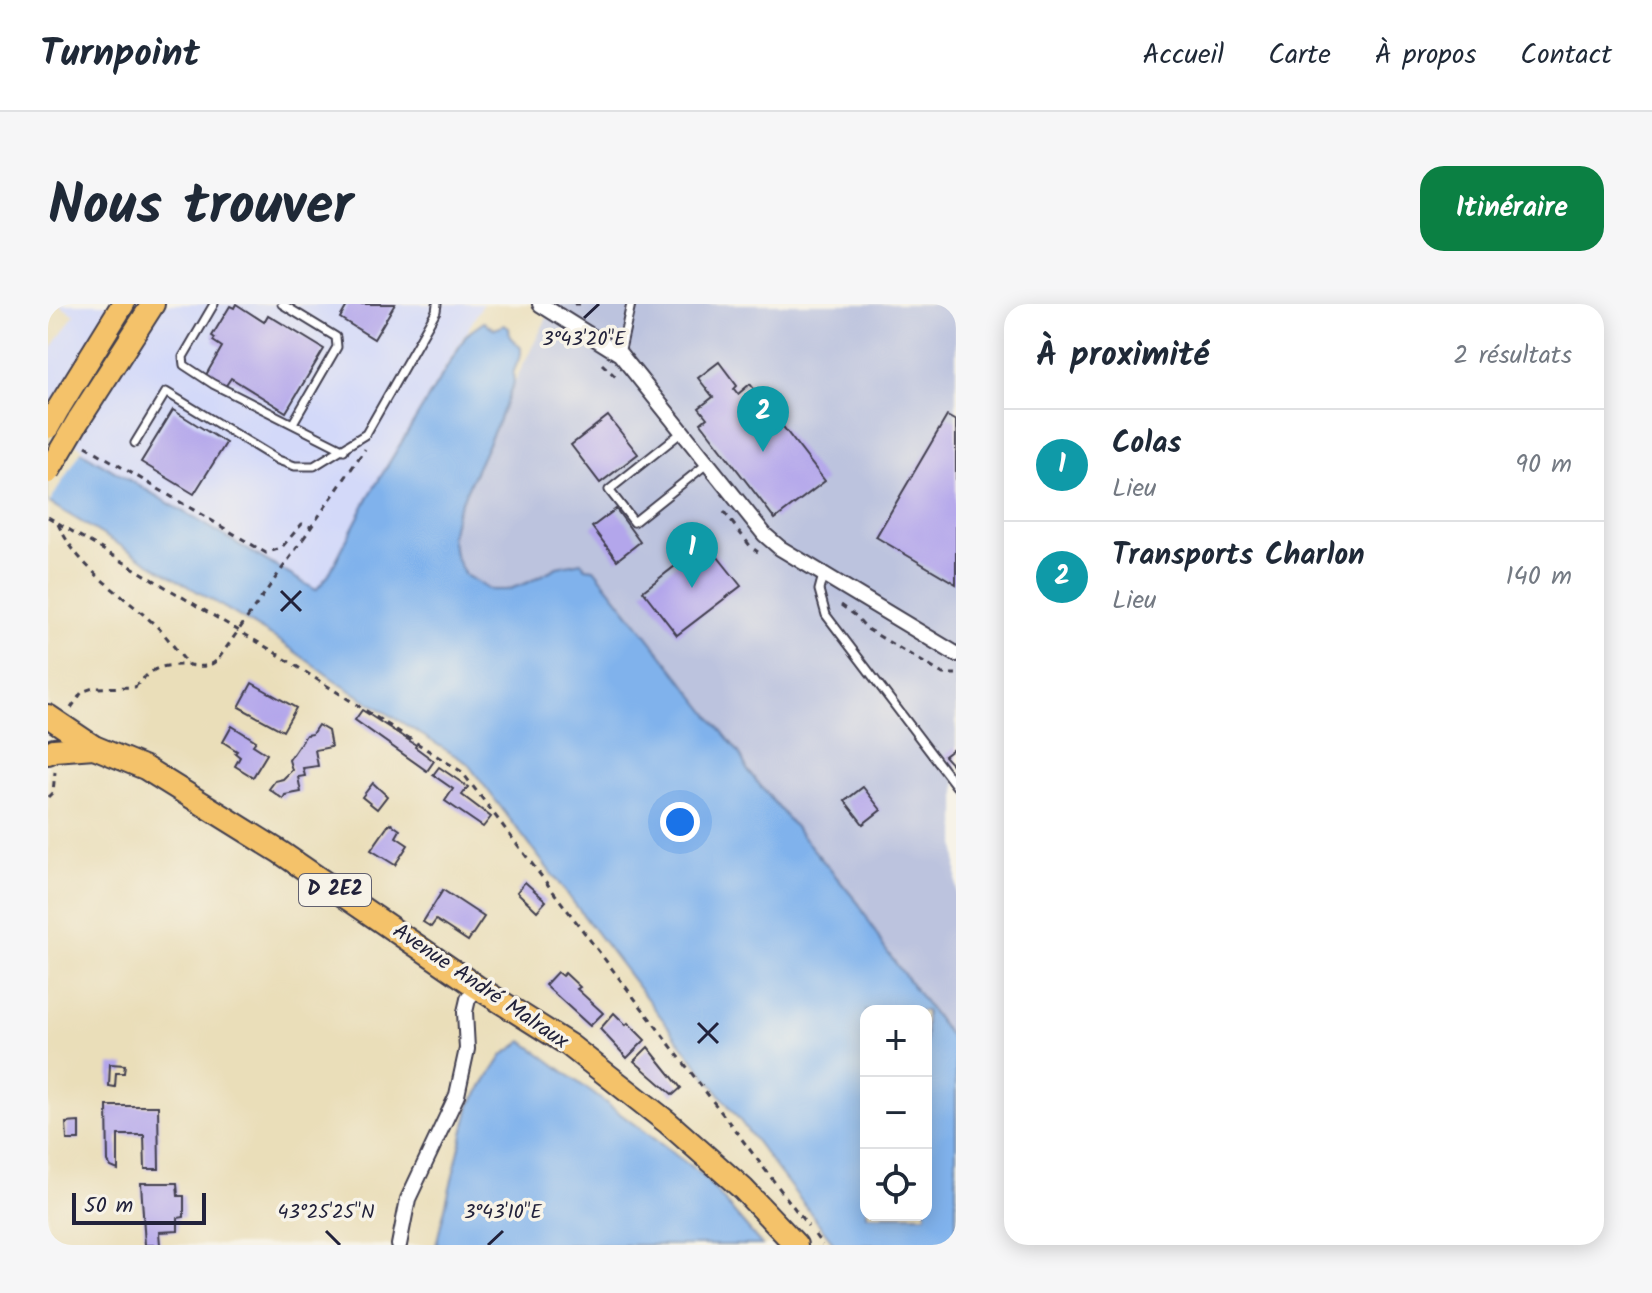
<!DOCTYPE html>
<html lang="fr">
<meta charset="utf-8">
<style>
:root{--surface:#fff;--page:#f6f6f7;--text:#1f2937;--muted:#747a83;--line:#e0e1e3;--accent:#0b8043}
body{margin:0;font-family:Kalam,sans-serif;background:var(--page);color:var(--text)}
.controls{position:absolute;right:24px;bottom:24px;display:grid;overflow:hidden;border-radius:16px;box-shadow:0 4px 20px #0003}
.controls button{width:72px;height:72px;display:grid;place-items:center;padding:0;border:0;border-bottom:2px solid var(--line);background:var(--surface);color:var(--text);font:40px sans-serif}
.scale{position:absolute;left:24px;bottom:20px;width:134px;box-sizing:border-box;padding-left:8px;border:4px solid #22223b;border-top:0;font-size:22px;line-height:28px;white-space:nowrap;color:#22223b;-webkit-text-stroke:6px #f7f3e8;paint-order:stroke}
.you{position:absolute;left:632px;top:518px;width:28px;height:28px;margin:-20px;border:6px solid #fff;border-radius:50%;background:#1a73e8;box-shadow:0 0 0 12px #1a73e833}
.badge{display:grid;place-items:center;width:52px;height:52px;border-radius:50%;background:var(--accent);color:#fff;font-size:26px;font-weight:700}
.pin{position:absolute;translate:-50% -66px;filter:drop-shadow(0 2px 4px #0008)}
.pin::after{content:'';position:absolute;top:42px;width:28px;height:24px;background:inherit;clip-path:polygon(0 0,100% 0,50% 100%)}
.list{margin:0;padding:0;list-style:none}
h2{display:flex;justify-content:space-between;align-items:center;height:104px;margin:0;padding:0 32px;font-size:34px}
h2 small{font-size:26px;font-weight:400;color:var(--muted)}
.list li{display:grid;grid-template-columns:52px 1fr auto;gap:24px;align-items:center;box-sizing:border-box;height:112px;padding:0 32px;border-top:2px solid var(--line)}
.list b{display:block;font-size:30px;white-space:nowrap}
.list p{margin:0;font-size:26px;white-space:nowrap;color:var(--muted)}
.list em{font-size:26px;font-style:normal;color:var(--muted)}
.icon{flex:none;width:44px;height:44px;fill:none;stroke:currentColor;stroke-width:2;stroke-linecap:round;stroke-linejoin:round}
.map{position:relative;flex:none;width:908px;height:941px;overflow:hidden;border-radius:24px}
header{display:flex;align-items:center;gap:48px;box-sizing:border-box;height:112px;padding:0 40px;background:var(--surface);border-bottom:2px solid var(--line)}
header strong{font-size:38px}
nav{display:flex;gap:44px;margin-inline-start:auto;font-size:28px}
.intro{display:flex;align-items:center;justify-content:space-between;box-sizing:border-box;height:192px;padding:0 48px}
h1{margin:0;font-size:56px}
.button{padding:20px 36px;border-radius:24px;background:var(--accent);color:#fff;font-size:28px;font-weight:700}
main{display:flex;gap:48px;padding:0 48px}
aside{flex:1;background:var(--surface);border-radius:24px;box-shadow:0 4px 20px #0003}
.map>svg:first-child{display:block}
</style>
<header>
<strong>Turnpoint</strong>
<nav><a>Accueil</a><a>Carte</a><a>À propos</a><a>Contact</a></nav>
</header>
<div class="intro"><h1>Nous trouver</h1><a class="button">Itinéraire</a></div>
<main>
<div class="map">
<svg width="908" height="941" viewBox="0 0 908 941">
<rect width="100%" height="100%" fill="#f7f3e8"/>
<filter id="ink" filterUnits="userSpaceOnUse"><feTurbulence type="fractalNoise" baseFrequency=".0125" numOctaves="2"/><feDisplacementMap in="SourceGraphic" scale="16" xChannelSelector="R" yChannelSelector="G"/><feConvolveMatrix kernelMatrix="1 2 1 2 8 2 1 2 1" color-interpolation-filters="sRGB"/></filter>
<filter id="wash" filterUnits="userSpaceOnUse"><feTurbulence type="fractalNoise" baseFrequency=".006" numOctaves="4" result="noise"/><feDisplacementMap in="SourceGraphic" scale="32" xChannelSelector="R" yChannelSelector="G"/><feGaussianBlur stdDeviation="1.8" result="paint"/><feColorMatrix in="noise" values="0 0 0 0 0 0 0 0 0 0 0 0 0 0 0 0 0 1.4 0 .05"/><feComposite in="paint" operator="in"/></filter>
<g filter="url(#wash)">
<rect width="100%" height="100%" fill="#eadeb9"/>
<!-- built -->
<polygon fill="#d3d9f9" points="10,0 435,0 321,192 280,272 268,287 0,128 0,50 26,11"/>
<!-- industrial -->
<polygon fill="#bcc3de" points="506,0 908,0 908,740 837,645 811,600 700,467 692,449 601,335 533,258 509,263 481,278 459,286 443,286 417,271 408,253 403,233 408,209 466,79"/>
<!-- water -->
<g fill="#80b2ec" stroke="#516a94" stroke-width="2" fill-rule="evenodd">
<path d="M436 18 447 25 456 21 461 24 462 33 473 44V50L465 69 466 79 450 118 408 209 403 233 408 254 417 271 443 286H459L481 278 509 263 533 258 538 264 546 265 692 450 700 467 811 600 837 645 908 740V941H787L419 459 292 380 232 337 0 198V128L268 286 280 272 321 192 419 30ZM818 707H878V911H818Z"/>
<polygon points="475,737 654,871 714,941 388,941 422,801 455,751"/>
</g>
<!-- pier -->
<polygon fill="#eadeb9" points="0,124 35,144 0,201"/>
<g id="blocks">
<!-- building -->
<g fill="#b3a6eb">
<polygon points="188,0 216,18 220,11 276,45 238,108 183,74 177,83 158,71 174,43 165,37 167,34 164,32 182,2 186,4"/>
<polygon points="300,0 347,0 326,35 292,14"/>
<polygon points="671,58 689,82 686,85 690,90 702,80 777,177 727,215 653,119 659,114 651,104 665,93 650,74"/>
<polygon points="125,106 178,139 146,190 93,158"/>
<polygon points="560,112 590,150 552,179 523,141"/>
<polygon points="899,112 908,117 908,280 828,233"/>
<polygon points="568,205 592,238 569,256 544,223"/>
<polygon points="658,238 693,282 629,331 595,287"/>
<polygon points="204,379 248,404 235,427 191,403"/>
<polygon points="314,406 368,441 367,443 386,457 379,467 307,416"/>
<polygon points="270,421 280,427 283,443 267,446 270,462 255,464 257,472 250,473 253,488 237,491 235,495 221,485 227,477 235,475 244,466 241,456 258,431 264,430"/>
<polygon points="184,422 208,437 205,441 219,450 205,473 187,462 192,453 187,449 189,447 175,438"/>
<polygon points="908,443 908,465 896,452"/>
<polygon points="391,463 420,483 414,491 443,513 435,523 397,497 405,485 385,471"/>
<polygon points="325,479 339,492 329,505 314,493"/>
<polygon points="815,483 833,506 815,520 797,497"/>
<polygon points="342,519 352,526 348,533 360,541 347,561 323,546"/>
<polygon points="477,578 498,597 489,607 469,588"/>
<polygon points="395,586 436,613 420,637 388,616 383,623 375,618"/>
<polygon points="509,668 514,672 517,669 532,683 529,685 555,709 542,722 497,681"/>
<polygon points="566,709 578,721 580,719 597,736 579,754 552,725"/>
<polygon points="600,743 633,784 625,791 586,757"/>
<polygon points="62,760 77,761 76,769 68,769 67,783 61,782"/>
<polygon points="59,802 110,802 111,865 97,865 96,831 70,831 70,866 63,863 60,858"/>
<polygon points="31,818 31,836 19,836 18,819"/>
<polygon points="93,879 129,879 130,892 136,892 136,913 130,914 130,927 111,928 112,941 97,941"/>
</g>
</g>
</g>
<g filter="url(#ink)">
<use href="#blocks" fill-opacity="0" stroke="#403e4e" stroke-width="2"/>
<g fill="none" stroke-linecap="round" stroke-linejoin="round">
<defs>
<g id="lane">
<polyline points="166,0 135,53 136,61 165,80 296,146"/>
<polyline points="234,0 288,33 289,43 245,119"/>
<polyline points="572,50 583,0"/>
<polyline points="634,128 561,186 586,218 660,159"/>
<polyline points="87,139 118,88 230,156 247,162 266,162 318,130 388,7 389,0"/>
<polyline points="775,271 771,286 778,311 908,482"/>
</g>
<g id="street">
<polyline points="492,0 572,50 717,231 732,244 908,350"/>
<polyline points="351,941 360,895 409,791 419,745 417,708 420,695 429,683"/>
</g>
<g id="primary">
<polyline points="10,105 75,0"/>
<polyline points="30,117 105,0"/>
<polyline points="0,412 46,443 97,464 232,548 429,683 521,741 619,818 695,885 748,941"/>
<polyline points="0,449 6,446 46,443"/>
</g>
</defs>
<!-- lane casing -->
<use href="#lane" stroke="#403e4e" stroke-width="11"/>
<!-- street casing -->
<use href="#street" stroke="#403e4e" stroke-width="18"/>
<!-- primary casing -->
<use href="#primary" stroke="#403e4e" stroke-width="26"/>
<!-- path -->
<g stroke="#403e4e" stroke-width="3" stroke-dasharray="6 6" stroke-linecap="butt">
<polyline points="526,0 533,0"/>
<polyline points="554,60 569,74"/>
<polyline points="38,142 218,249 233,244 254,220 263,223"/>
<polyline points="676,208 703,243 710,248"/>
<polyline points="0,213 223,346 414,468 760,922"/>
<path d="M10 220C31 265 68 285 104 318 118 330 128 347 141 361 154 363 162 364 171 354"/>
<polyline points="255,235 317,145"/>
<polyline points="793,301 808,312 819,325 895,370 908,370"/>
<path d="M23 404 34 388 45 384 87 383C106 362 112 361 141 361"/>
<polyline points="0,493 5,488 7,468"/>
<polyline points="767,931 774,941"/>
</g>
<!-- lane -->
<use href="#lane" stroke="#fff" stroke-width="7"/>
<!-- street -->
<use href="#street" stroke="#fff" stroke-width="14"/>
<!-- primary -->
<use href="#primary" stroke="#f4c26a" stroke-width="22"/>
<defs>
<g id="primary-bridge">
<polyline points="0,123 10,105"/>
<polyline points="0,168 30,117"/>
</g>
</defs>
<!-- primary-bridge casing -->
<use href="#primary-bridge" stroke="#403e4e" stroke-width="26" stroke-linecap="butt"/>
<!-- path-bridge -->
<polyline stroke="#403e4e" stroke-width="3" stroke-dasharray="6 6" stroke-linecap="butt" points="171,354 255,235"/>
<!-- primary-bridge -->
<use href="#primary-bridge" stroke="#f4c26a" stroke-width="22"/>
</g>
</g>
<!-- ticks -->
<path fill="none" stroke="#22223b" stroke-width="3" d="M536 14 551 0M233 287 253 307M233 307 253 287M650 719 670 739M650 739 670 719M278 927 292 941M440 941 455 927"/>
<g text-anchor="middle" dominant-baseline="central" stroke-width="7" stroke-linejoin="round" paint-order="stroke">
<!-- shield labels -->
<rect fill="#f7f3e8" stroke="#62616f" stroke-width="2" x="251" y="570" width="72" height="32" rx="6"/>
<g font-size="20" font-weight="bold" fill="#22223b">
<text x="287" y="586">D 2E2</text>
</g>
<!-- street labels -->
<g font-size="22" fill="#22223b" stroke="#f7f3e8">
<text transform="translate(432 683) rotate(34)">Avenue André Malraux</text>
</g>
</g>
<g font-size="20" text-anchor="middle" fill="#22223b" stroke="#f7f3e8" stroke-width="7" stroke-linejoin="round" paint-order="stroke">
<text x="536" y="41">3°43'20"E</text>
<text x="278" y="914">43°25'25"N</text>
<text x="455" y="914">3°43'10"E</text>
</g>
</svg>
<div class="controls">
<button>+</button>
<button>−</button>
<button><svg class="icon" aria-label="locate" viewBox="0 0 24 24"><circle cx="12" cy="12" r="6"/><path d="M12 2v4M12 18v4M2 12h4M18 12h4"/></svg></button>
</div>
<div class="scale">50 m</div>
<div class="you"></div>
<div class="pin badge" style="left:644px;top:284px;background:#0f9aa8">1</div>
<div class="pin badge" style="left:715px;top:148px;background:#0f9aa8">2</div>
</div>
<aside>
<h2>À proximité<small>2 résultats</small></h2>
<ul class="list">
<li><span class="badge" style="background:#0f9aa8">1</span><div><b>Colas</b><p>Lieu</p></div><em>90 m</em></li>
<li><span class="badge" style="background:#0f9aa8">2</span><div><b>Transports Charlon</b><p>Lieu</p></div><em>140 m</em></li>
</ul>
</aside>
</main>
